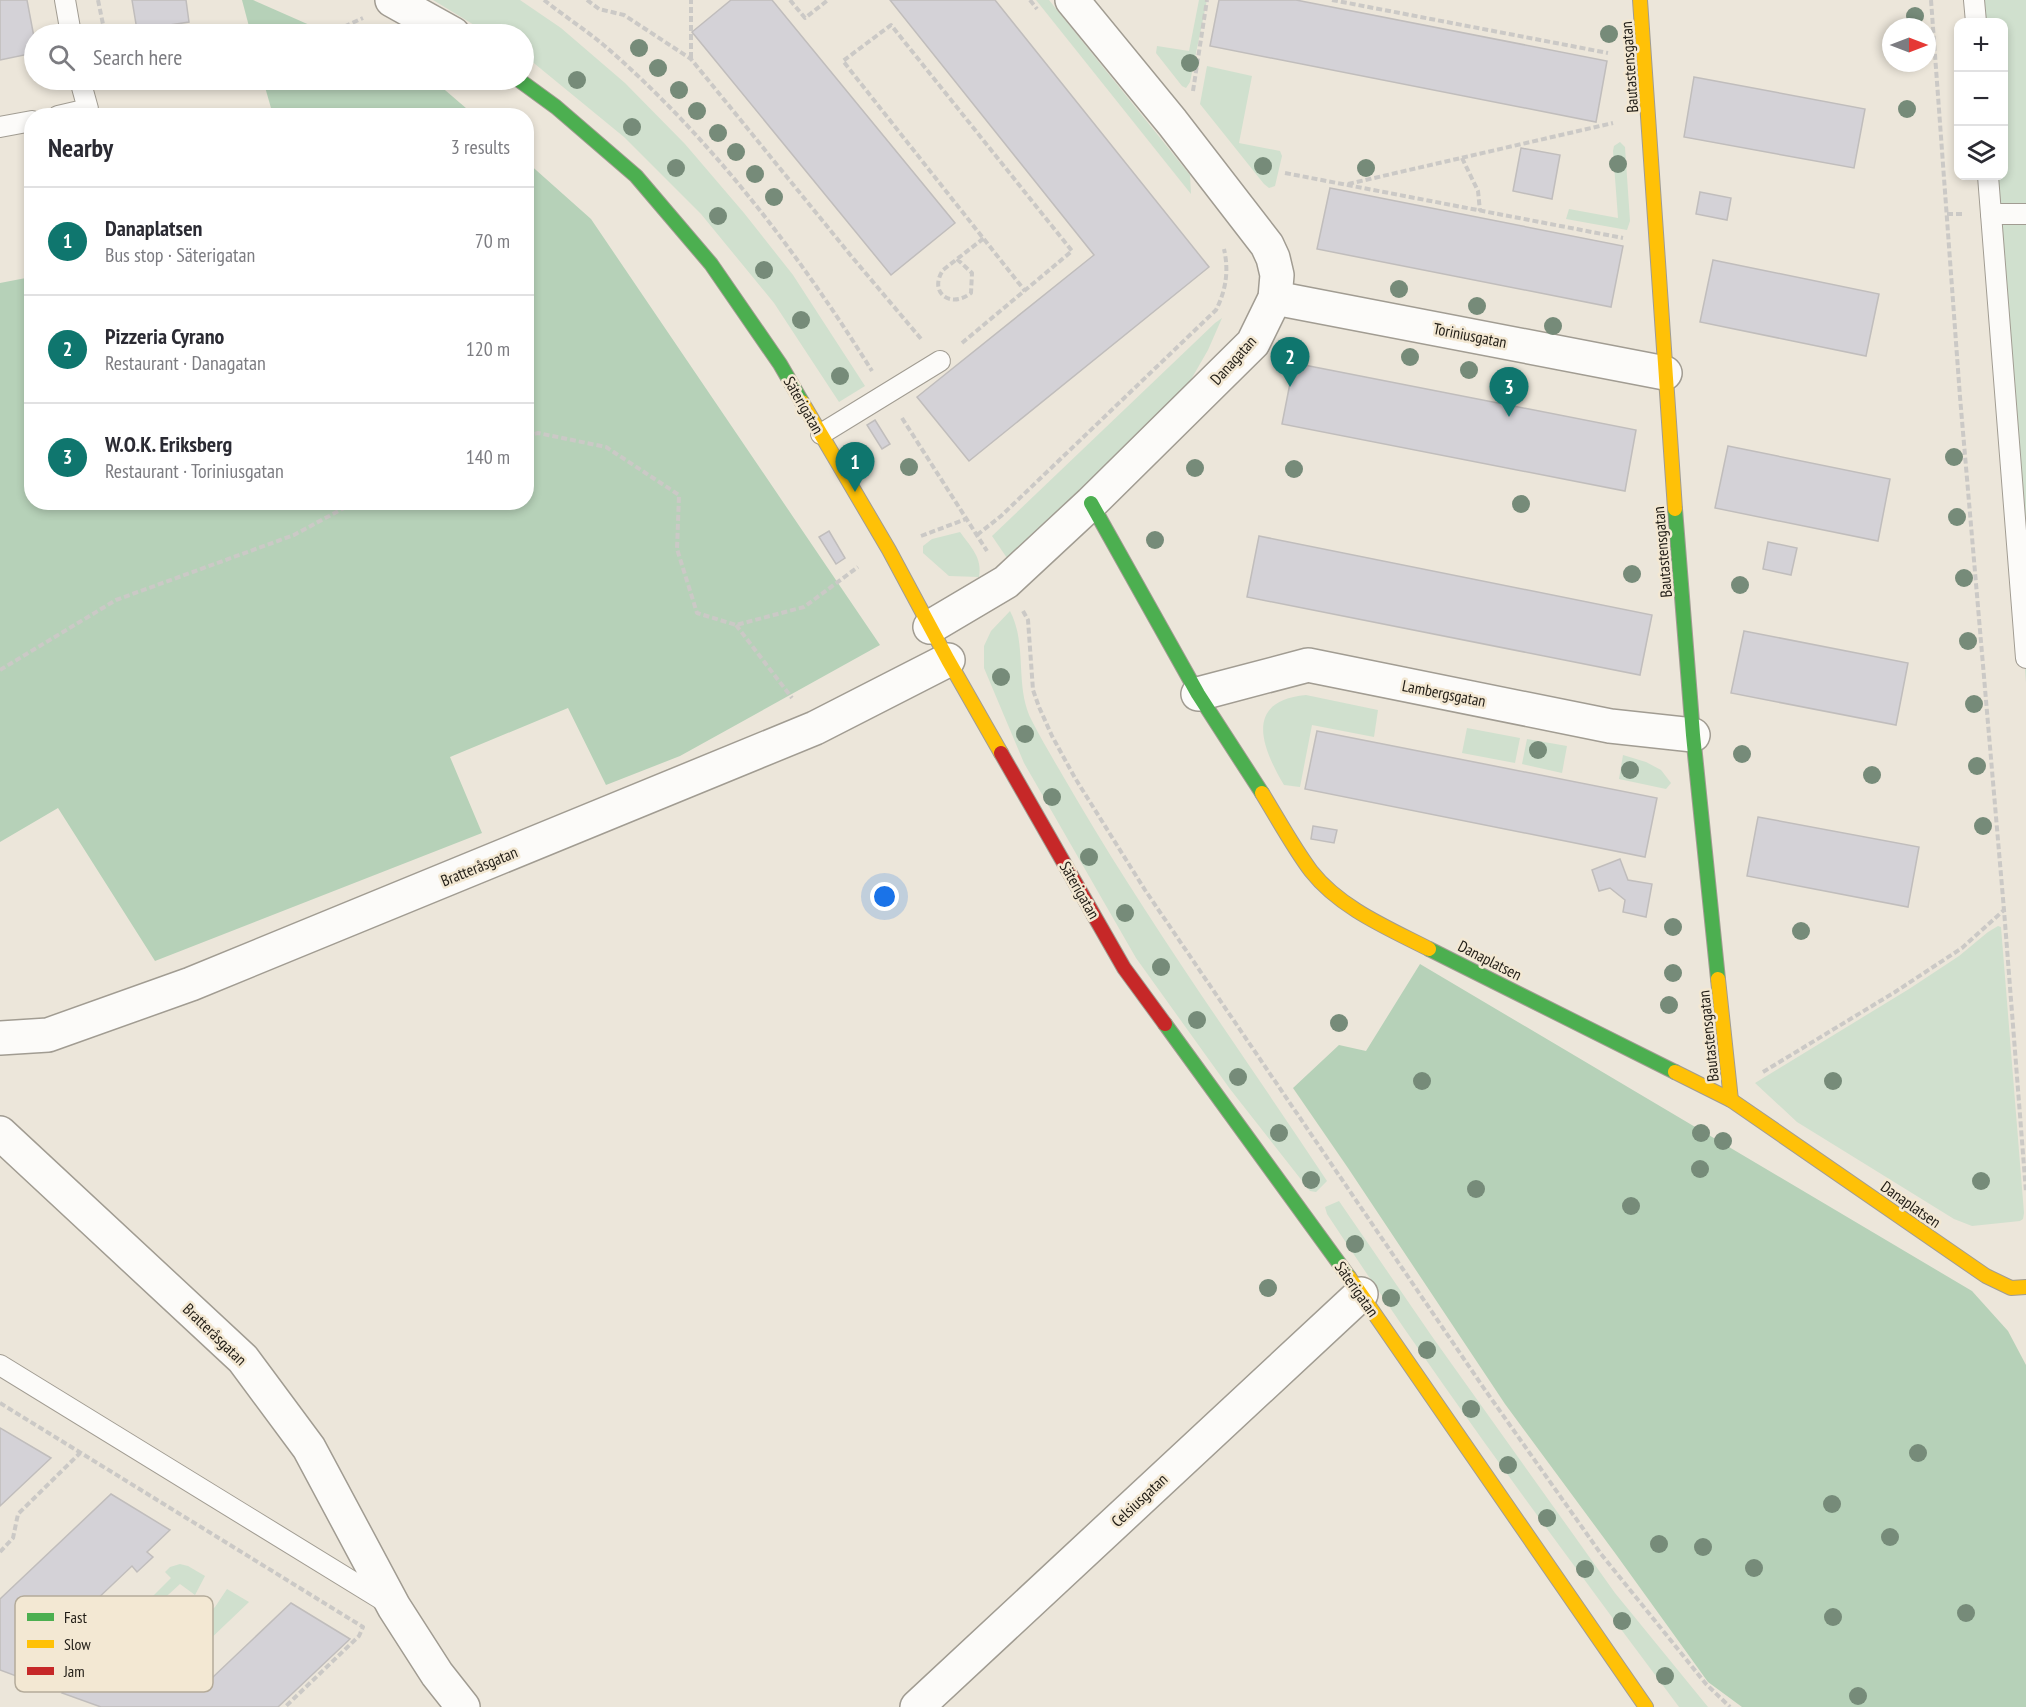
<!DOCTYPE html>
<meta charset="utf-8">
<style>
:root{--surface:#fff;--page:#f2f2f3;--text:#2b2b33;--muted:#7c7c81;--line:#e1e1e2;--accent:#0f766e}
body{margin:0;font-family:"PT Sans Narrow",sans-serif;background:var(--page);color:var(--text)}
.controls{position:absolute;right:18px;top:18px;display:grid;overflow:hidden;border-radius:12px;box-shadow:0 3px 9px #0003}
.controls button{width:54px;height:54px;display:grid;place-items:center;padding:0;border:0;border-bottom:2px solid var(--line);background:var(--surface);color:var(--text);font:30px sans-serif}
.compass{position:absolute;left:1882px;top:18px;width:54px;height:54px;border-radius:50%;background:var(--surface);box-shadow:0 3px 9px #0003;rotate:90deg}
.you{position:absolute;left:885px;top:897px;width:21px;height:21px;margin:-15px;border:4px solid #fff;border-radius:50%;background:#1a73e8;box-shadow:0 0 0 9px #1a73e833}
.badge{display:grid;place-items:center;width:39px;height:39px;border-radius:50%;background:var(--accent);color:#fff;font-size:20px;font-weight:700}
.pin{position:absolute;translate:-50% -50px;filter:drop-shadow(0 2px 3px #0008)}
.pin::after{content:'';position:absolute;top:32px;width:21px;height:18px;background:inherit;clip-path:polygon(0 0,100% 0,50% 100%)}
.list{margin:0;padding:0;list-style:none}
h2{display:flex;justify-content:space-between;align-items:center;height:78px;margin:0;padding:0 24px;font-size:26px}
h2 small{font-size:20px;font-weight:400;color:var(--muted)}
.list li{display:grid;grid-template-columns:39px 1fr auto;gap:18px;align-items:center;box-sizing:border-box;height:108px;padding:0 24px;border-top:2px solid var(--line)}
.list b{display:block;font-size:22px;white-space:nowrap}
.list p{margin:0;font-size:20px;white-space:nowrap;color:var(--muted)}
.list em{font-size:20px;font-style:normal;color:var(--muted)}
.icon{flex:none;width:33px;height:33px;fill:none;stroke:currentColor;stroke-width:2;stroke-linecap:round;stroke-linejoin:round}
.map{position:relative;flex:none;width:2026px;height:1707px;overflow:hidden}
.search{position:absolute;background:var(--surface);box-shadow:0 3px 9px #0003;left:24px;top:24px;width:510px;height:66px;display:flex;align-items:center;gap:15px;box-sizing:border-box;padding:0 21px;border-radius:33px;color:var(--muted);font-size:22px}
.panel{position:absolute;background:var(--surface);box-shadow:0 3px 9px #0003;left:24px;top:108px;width:510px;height:402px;border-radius:24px}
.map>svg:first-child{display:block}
</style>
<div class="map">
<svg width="2026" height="1707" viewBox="0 0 2026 1707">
<rect width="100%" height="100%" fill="#ece6da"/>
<!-- green -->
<g fill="#d0e0ce">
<polygon points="433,0 520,0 561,28 625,83 685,144 744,213 793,275 865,386 839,402 774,303 701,214 624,137 524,55 524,34 489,34"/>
<polygon points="1036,0 1049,0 1190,175 1191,194"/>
<polygon points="1199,0 1207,0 1190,82 1186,88 1182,86 1156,53 1157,46 1189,51"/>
<polygon points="1966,0 2026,0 2026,683 2008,443 1982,176 2004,176 2004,22 1968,22"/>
<polygon points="1207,66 1252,76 1239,143 1280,151 1282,156 1275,186 1269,188 1264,184 1200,104"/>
<polygon points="1620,142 1625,147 1630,221 1627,230 1566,219 1569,209 1618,218 1613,151 1614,146"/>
<polygon points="1222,318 1208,350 1185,390 1009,561 992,536 1215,323"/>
<path d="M960 532C970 546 983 558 979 577L949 576 923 553V546L932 539Z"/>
<path d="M1010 611C1028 645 1014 687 1032 721 1046 748 1062 774 1077 800 1154 931 1243 1054 1327 1181L1316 1192 1310 1191 1230 1089 1136 958 1024 763 984 668V646L991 631Z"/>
<path d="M1306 695 1378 710 1374 737 1312 725 1300 787 1284 785C1262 748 1243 701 1306 695Z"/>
<polygon points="1467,728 1520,738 1515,763 1462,753"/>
<polygon points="1527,739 1567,746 1562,773 1522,764"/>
<polygon points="1623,755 1646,762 1661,770 1671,783 1666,789 1619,779"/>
<polygon points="1998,926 2001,927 2024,1213 2023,1219 2020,1221 1972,1226 1954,1219 1797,1122 1755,1083 1909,989 1959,956 1988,932"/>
<path d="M1339 1201 1431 1335 1615 1593 1708 1707H1679C1558 1545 1438 1383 1327 1214L1325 1207Z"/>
<polygon points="180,1564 188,1566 205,1576 195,1595 180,1584 157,1605 148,1601 171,1578 165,1572 170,1567"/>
<polygon points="227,1589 249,1602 206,1643 136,1618 123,1611 138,1596 145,1603 199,1622 215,1607"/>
</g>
<!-- forest -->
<g fill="#b6d1b8">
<polygon points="242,0 253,0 330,34 251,34"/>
<polygon points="263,80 429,80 438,84 474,115 273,115"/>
<polygon points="527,162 591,219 880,645 680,756 606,785 568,708 450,757 482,833 155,961 58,808 0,842 0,283 31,277 32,502 526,502"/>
<polygon points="1420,964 1972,1291 2008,1331 2026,1365 2026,1707 1742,1707 1708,1682 1615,1553 1505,1404 1348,1168 1293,1088 1339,1045 1366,1051"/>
</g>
<!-- building -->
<g fill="#d4d2d7" stroke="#c0bdbc" stroke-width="1.5">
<polygon points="0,0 27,0 34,37 34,53 0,60"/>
<polygon points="132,0 186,0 189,22 137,30"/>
<polygon points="731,0 772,0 955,223 891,275 692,32"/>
<polygon points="890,0 995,0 1209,267 969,461 917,397 1094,255"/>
<polygon points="1219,0 1296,0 1607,61 1596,122 1210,46"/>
<polygon points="1694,77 1865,109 1854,168 1684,137"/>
<polygon points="1521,148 1560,155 1552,199 1513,191"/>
<polygon points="1330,188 1623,246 1611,307 1317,249"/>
<polygon points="1700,192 1731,198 1727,220 1696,214"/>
<polygon points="1713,260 1879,294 1866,356 1700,322"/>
<polygon points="1294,363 1636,430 1625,491 1282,424"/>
<polygon points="875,420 890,444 882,449 867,425"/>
<polygon points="1728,446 1890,479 1878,541 1715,508"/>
<polygon points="829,531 845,558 836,564 819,537"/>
<polygon points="1259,536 1652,615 1640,675 1247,597"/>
<polygon points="1768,542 1797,548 1791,575 1763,569"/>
<polygon points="1744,631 1908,663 1896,725 1731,693"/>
<polygon points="1317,731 1657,798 1645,857 1305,789"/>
<polygon points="1758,817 1919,847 1908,907 1747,876"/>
<polygon points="1313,826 1337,830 1334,843 1311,839"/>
<polygon points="1620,859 1628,880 1652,884 1646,917 1623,912 1625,900 1610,888 1599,891 1592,870"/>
<polygon points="0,1428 51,1458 0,1506"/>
<polygon points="111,1494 170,1530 147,1552 153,1557 137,1572 132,1566 16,1676 0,1670 0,1599"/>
<polygon points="291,1603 350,1639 278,1707 101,1707 62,1693 116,1642 157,1657 158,1652 179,1660 177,1665 212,1678"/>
</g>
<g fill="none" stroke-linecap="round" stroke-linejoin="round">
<defs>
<g id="lane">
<polyline points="65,0 71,34"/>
<polyline points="1974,0 1976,22"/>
<polyline points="58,116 88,109 80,80"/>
<polyline points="0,127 32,121"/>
<polyline points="1988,176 2026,658"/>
<polyline points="1991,214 2026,214"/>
<polyline points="821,434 940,361"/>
<polyline points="0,1365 389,1604"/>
</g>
<g id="street">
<polyline points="392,0 453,34"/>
<polyline points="1275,298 1665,373"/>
<polyline points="930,627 1006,582 1091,503 1253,343 1275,298 1277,275 1273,258 1267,245 1172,122 1072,0"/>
<polyline points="1198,694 1308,665 1610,726 1693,735"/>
<polyline points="0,1038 48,1035 191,984 815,728 948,660"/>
<polyline points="0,1133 243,1359 309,1448 394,1607 437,1674 463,1707"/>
<polyline points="917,1707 1361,1294"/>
</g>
<g id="fast">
<polyline points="519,80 556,107 636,176 711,264 780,364 802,402"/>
<polyline points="1091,503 1198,694 1262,793"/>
<polyline points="1675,509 1693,735 1718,979"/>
<polyline points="1429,949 1675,1072"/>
<polyline points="1165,1024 1349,1277"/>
</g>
<g id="slow">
<polyline points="1640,0 1675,509"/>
<polyline points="802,402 889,550 948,660 1001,753"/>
<path d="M1262 793C1278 819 1293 847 1311 871 1340 908 1388 928 1429 949"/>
<polyline points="1718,979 1731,1100"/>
<polyline points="1675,1072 1731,1100 1986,1276 2011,1288 2026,1287"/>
<polyline points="1349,1277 1646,1707"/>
</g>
<polyline id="jam" points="1001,753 1124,968 1165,1024"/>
</defs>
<!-- lane casing -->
<use href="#lane" stroke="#a19c92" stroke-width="22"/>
<!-- street casing -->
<use href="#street" stroke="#a19c92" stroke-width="36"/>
<!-- fast casing -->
<use href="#fast" stroke="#a19c92" stroke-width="16"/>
<!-- slow casing -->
<use href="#slow" stroke="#a19c92" stroke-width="16"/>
<!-- jam casing -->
<use href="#jam" stroke="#a19c92" stroke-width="16"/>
<!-- path -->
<g stroke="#cbc9c6" stroke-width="4" stroke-dasharray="6 3" stroke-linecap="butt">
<polyline points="98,0 105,34"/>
<path d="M544 0C564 16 586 30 606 47 711 138 799 254 872 371"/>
<polyline points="587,0 599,9 624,15 691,59 852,257 922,340"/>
<polyline points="790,0 805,18 828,0"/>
<polyline points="1030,0 1037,9"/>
<polyline points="1332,0 1608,53"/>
<polyline points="1931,0 1960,397 2004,910 2026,1192"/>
<polyline points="328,34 363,18"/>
<polyline points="691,58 691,0"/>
<path d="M141 80C160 87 210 88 228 80"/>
<polyline points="1193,91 1207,0"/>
<polyline points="1462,158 1478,191 1480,211"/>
<polyline points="1285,173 1623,238"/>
<polyline points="1348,184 1613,123"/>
<polyline points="1947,214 1963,214"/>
<path d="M957 259 972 273 971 293C951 309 928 293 943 270L984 238"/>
<polyline points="962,343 1072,251 891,25 843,61 1025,291"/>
<polyline points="902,418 987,551"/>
<polyline points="526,436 538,433 606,447 679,495 677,549 697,613 736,625 804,607 858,567"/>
<path d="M977 535 1001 516 1216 310C1226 290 1229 271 1224 249"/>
<polyline points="921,536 966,519"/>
<polyline points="1023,611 1028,620 1033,690 1039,707 1052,736 1075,778 1145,890 1483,1387 1601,1554 1706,1684 1730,1707"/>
<polyline points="736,625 792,698"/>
<polyline points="0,670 116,600 294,535 355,502"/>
<polyline points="1763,1072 1895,992 1962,948 2004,910"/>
<polyline points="0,1403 363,1627 359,1636 285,1707"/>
<polyline points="0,1552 13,1538 18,1514 80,1453"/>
</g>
<!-- lane -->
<use href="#lane" stroke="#fcfbf9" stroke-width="20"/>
<!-- street -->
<use href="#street" stroke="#fcfbf9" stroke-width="33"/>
<!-- fast -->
<use href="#fast" stroke="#4caf50" stroke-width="14"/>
<!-- slow -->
<use href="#slow" stroke="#ffc107" stroke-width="14"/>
<!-- jam -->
<use href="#jam" stroke="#c62828" stroke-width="14"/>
</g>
<!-- trees -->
<g fill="#768b79">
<circle cx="1915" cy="16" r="9"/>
<circle cx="1609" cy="34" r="9"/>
<circle cx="639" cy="48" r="9"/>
<circle cx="1190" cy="63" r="9"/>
<circle cx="658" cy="68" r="9"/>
<circle cx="577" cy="80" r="9"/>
<circle cx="679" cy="90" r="9"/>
<circle cx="1907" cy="109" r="9"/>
<circle cx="697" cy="111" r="9"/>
<circle cx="632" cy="127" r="9"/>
<circle cx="718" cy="133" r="9"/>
<circle cx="736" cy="152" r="9"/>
<circle cx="1618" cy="164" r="9"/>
<circle cx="1263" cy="166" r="9"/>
<circle cx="676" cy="168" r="9"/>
<circle cx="1366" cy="168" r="9"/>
<circle cx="755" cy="174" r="9"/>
<circle cx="774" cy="197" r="9"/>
<circle cx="718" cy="216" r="9"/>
<circle cx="764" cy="270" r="9"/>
<circle cx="1399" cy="289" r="9"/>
<circle cx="1477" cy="306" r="9"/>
<circle cx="801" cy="320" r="9"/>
<circle cx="1553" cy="326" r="9"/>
<circle cx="1410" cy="357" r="9"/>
<circle cx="1469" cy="370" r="9"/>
<circle cx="840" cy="376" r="9"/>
<circle cx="1954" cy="457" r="9"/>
<circle cx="909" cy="467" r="9"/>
<circle cx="1195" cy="468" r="9"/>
<circle cx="1294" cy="469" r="9"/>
<circle cx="1521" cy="504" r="9"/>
<circle cx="1957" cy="517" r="9"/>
<circle cx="1155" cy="540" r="9"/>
<circle cx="1632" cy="574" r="9"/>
<circle cx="1964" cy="578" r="9"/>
<circle cx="1740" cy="585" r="9"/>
<circle cx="1968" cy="641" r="9"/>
<circle cx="1001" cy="677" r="9"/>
<circle cx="1974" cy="704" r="9"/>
<circle cx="1025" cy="734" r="9"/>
<circle cx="1538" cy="750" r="9"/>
<circle cx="1742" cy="754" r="9"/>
<circle cx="1977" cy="766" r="9"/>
<circle cx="1630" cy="770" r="9"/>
<circle cx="1872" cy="775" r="9"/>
<circle cx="1052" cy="797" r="9"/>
<circle cx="1983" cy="826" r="9"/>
<circle cx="1089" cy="857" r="9"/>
<circle cx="1125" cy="913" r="9"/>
<circle cx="1673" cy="927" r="9"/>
<circle cx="1801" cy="931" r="9"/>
<circle cx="1161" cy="967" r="9"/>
<circle cx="1673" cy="973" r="9"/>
<circle cx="1669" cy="1005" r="9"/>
<circle cx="1197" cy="1020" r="9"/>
<circle cx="1339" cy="1023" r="9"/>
<circle cx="1238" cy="1077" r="9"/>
<circle cx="1422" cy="1081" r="9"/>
<circle cx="1833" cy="1081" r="9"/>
<circle cx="1279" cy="1133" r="9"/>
<circle cx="1701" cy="1133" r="9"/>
<circle cx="1723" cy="1141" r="9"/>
<circle cx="1700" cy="1169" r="9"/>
<circle cx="1311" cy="1180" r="9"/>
<circle cx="1981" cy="1181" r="9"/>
<circle cx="1476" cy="1189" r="9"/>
<circle cx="1631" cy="1206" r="9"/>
<circle cx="1355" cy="1244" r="9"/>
<circle cx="1268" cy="1288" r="9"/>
<circle cx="1391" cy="1298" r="9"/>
<circle cx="1427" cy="1350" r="9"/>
<circle cx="1471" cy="1409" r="9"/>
<circle cx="1918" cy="1453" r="9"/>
<circle cx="1508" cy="1465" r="9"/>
<circle cx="1832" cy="1504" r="9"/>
<circle cx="1547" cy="1518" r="9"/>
<circle cx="1890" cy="1537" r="9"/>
<circle cx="1659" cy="1544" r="9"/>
<circle cx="1703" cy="1547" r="9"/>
<circle cx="1754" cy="1568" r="9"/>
<circle cx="1585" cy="1569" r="9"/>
<circle cx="1966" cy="1613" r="9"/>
<circle cx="1833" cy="1617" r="9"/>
<circle cx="1622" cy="1621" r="9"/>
<circle cx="1665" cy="1676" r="9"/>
<circle cx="1858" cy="1696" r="9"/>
</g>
<g text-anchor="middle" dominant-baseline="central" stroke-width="5" stroke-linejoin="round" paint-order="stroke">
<!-- street labels -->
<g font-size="16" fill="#201c15" stroke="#f3e8d3">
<text transform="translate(1629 67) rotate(-94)">Bautastensgatan</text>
<text transform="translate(1470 335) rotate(11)">Toriniusgatan</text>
<text transform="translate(1233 360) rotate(-48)">Danagatan</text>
<text transform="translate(804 405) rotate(60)">Säterigatan</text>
<text transform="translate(1662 552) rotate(-95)">Bautastensgatan</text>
<text transform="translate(1444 693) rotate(11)">Lambergsgatan</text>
<text transform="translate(479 866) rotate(-22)">Bratteråsgatan</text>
<text transform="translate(1080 890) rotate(60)">Säterigatan</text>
<text transform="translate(1490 960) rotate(27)">Danaplatsen</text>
<text transform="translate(1708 1036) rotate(-96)">Bautastensgatan</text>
<text transform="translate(1911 1204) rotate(35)">Danaplatsen</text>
<text transform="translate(1357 1289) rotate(55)">Säterigatan</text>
<text transform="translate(215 1334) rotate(44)">Bratteråsgatan</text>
<text transform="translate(1139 1500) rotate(-43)">Celsiusgatan</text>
</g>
</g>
<!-- legend -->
<rect x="15" y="1596" width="198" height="96" rx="9" fill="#f3e8d3" stroke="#b4ab9a" stroke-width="1.5"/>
<rect x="27" y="1613" width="27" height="8" fill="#4caf50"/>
<rect x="27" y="1640" width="27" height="8" fill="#ffc107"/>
<rect x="27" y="1667" width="27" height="8" fill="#c62828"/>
<g font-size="16" fill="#201c15">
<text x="64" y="1623">Fast</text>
<text x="64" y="1650">Slow</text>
<text x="64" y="1677">Jam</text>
</g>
</svg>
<div class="controls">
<button>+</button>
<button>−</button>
<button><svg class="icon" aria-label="layers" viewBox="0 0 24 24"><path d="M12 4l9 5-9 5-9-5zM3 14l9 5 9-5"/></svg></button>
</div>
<svg class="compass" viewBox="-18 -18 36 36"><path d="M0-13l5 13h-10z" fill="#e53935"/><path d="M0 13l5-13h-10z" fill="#7c7c81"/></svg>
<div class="you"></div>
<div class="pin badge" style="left:855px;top:492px">1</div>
<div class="pin badge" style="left:1290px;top:387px">2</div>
<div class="pin badge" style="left:1509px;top:417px">3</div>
<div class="search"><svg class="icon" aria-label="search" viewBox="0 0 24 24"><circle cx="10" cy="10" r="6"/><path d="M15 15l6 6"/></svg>Search here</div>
<section class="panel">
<h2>Nearby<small>3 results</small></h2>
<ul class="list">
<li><span class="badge">1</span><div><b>Danaplatsen</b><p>Bus stop · Säterigatan</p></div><em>70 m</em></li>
<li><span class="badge">2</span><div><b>Pizzeria Cyrano</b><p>Restaurant · Danagatan</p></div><em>120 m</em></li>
<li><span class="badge">3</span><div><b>W.O.K. Eriksberg</b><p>Restaurant · Toriniusgatan</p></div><em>140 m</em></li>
</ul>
</section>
</div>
